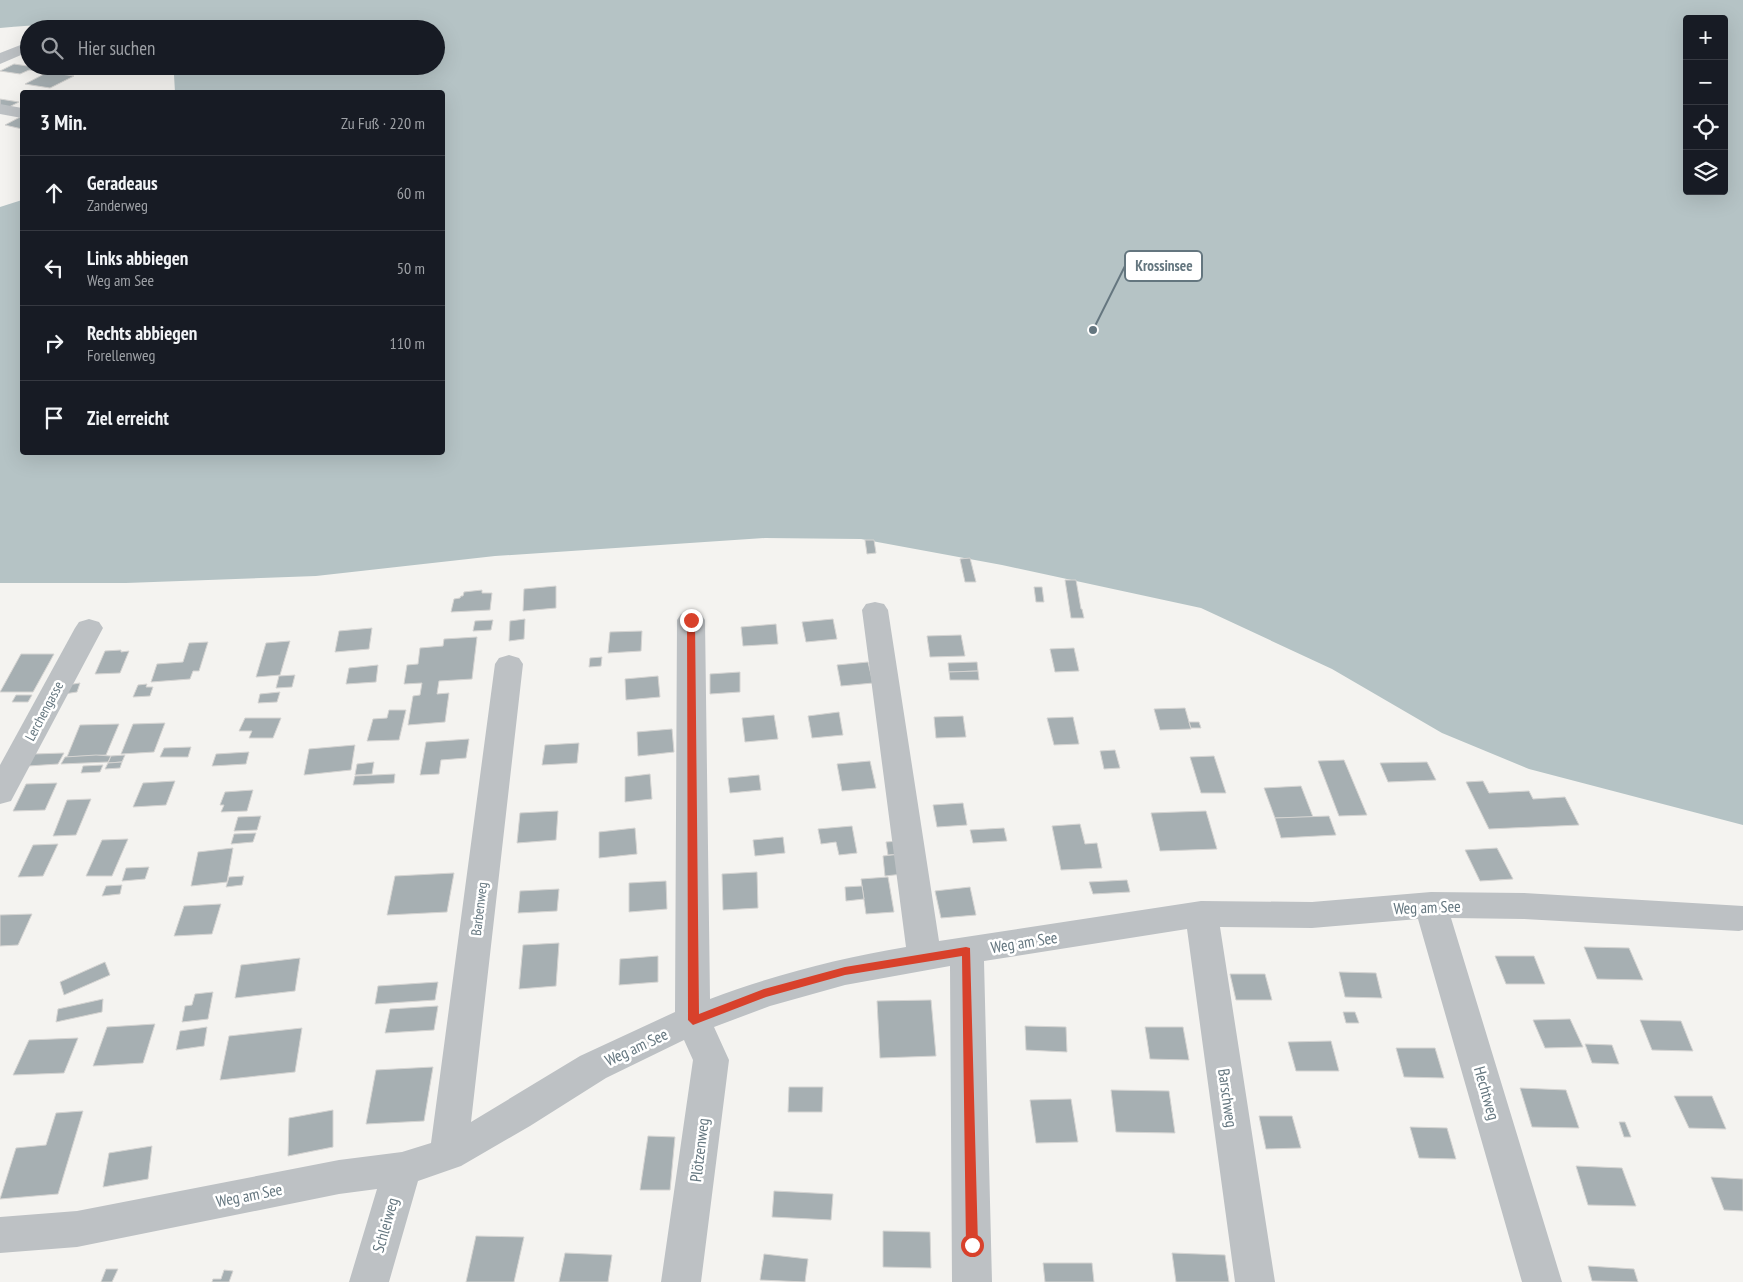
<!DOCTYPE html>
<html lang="de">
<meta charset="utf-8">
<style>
:root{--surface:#171b24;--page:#20242c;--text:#f1f3f6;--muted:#9ea1a6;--line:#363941}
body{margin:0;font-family:"PT Sans Narrow",sans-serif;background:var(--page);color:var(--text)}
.controls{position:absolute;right:15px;top:15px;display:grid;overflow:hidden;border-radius:5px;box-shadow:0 5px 20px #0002}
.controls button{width:45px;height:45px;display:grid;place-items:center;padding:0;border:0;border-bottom:1px solid var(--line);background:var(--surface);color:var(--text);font:25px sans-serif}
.stop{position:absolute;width:15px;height:15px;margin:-11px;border:4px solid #d8412b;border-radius:50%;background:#fff}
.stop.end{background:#d8412b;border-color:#fff;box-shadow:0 1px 5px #0008}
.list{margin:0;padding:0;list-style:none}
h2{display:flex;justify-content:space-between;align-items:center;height:65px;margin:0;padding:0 20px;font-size:21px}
h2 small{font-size:16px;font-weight:400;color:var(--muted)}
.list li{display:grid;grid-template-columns:32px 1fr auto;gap:15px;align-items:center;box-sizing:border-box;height:75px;padding:0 20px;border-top:1px solid var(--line)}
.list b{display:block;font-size:19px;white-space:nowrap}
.list p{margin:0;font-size:16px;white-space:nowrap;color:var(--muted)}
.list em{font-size:16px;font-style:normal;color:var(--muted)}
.icon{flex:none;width:28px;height:28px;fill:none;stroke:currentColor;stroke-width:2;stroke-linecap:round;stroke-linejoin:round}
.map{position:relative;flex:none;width:1743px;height:1282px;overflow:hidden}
.search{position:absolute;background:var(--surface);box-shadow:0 5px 20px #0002;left:20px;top:20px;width:425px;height:55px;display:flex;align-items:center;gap:12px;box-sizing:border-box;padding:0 18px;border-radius:28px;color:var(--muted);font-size:19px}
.panel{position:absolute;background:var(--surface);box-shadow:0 5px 20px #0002;left:20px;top:90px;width:425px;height:365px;border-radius:5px}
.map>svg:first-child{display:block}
</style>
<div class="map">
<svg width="1743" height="1282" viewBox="0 0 1743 1282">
<rect width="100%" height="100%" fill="#f4f3f0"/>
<!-- water -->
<path fill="#b5c3c5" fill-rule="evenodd" d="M0 0H1743V825L1529 769 1442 733 1332 669 1201 608 1002 565 861 539 765 538 495 556 316 576 126 583H0V207L22 200V452H442V92H175L174 75 165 66H436V29H101C68 22 34 25 0 28ZM1687 19H1724V191H1687Z"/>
<!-- building -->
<g fill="#a6afb2" stroke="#d5d4d2">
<polygon points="14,64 34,67 43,69 39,71 29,70 20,74 0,71"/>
<polygon points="51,66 89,66 80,71"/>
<polygon points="48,72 74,76 50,88 25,84"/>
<polygon points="0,99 19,102 9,107 0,106"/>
<polygon points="22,116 22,129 5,125"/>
<polygon points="865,540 874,540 876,553 867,554"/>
<polygon points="970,558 976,582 965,582 960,559"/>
<polygon points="1065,580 1076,580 1081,609 1082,609 1084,618 1071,618"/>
<polygon points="556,586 556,608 523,611 524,589"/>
<polygon points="1034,587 1042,587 1044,602 1036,602"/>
<polygon points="482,590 482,593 492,593 490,610 451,612 454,599 460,598 461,596 463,596 464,592"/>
<polygon points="525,619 524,639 509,641 510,621"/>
<polygon points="833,619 837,639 806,642 802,622"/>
<polygon points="493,620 491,630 473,631 475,621"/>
<polygon points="776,624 778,644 743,646 741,627"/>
<polygon points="372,628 369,649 335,652 339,631"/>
<polygon points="642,631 641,651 608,653 610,632"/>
<polygon points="961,635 965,656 930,657 927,636"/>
<polygon points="477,637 472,679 439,681 437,694 449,693 445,722 408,725 413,696 420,695 422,683 404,684 407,665 418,664 420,648 443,646 444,639"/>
<polygon points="290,641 280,675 256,677 266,643"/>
<polygon points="208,642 199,671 193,671 190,679 151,682 157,664 183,662 189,643"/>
<polygon points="1074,648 1079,671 1055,672 1050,649"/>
<polygon points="121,650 121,652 129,651 120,673 95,674 105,651"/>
<polygon points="21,654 54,654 33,692 0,692"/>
<polygon points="602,657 601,666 589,667 590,658"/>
<polygon points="868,662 873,683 841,686 837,665"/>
<polygon points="977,662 978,671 949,672 948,663"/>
<polygon points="378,665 376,682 346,684 349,668"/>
<polygon points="978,671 979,680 950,680 949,672"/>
<polygon points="740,672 740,692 710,694 710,674"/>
<polygon points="295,675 292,687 276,688 279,676"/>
<polygon points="658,676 660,697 626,700 625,679"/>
<polygon points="80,683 77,692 64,694 67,685"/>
<polygon points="147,684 146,687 153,687 150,696 133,697 138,685"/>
<polygon points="280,692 277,702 258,703 260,694"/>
<polygon points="16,695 32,695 28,702 12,702"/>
<polygon points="1185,708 1191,729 1160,730 1154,709"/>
<polygon points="389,710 406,710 399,740 367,741 373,719 387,718"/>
<polygon points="839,712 843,735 812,738 808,716"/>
<polygon points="774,715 778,739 745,742 742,718"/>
<polygon points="963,716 966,737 936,738 934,717"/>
<polygon points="1073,717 1079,744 1054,745 1047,718"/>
<polygon points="245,718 281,718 273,738 249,738 252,731 239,731"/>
<polygon points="1189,722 1199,722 1201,728 1191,728"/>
<polygon points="165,723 154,752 121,754 133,724"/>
<polygon points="119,724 106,755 67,757 80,725"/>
<polygon points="672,729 674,752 638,756 637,732"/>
<polygon points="469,739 466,758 441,760 439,774 420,775 426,742"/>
<polygon points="579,743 577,763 542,765 545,745"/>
<polygon points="355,745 351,770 304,775 309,749"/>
<polygon points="191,747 188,757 160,757 164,748"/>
<polygon points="1115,750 1120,768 1104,769 1100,751"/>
<polygon points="249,752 246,764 212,766 216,754"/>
<polygon points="64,753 58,764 28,766 34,754"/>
<polygon points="96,755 111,756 108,762 61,764 65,757"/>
<polygon points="125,755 122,762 108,763 111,756"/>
<polygon points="1214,756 1226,793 1201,793 1190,757"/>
<polygon points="1344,760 1367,815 1339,816 1318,761"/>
<polygon points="870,761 876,788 842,791 837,764"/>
<polygon points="122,762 120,768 105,769 108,763"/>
<polygon points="374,762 372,774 355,775 357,764"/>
<polygon points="1427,762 1436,780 1388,782 1380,763"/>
<polygon points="103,765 100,772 81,773 83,766"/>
<polygon points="395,774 394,783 353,785 355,776"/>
<polygon points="650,774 652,799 625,802 625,777"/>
<polygon points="759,775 761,790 730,793 728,778"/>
<polygon points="175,781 166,805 133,807 143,783"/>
<polygon points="1483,781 1489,793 1529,791 1533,799 1565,797 1579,825 1489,829 1466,782"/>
<polygon points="57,783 45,810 13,811 26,784"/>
<polygon points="1301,786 1313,817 1275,818 1264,788"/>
<polygon points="253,790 247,811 221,812 224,805 220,805 225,792"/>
<polygon points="91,799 76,835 53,836 67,800"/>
<polygon points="963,803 967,825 937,827 933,805"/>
<polygon points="558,811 556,840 517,843 520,813"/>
<polygon points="1206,811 1217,849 1160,851 1151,813"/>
<polygon points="261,816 257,830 234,831 238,817"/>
<polygon points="1329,816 1336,835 1281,838 1275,818"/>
<polygon points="1080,824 1085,844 1097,843 1102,868 1061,870 1052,826"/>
<polygon points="852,826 857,853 839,855 836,842 821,844 818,829"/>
<polygon points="635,828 637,854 599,858 599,832"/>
<polygon points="1004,828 1007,841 973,843 970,830"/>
<polygon points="256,833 253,842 231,844 234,834"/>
<polygon points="783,837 785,853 755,856 753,840"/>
<polygon points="128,839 112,876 86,876 102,840"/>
<polygon points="899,841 901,854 888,855 886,842"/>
<polygon points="58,844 43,876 18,877 33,845"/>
<polygon points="233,848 227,882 191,886 198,852"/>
<polygon points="1497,848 1513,879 1480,881 1465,850"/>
<polygon points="901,854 903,874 885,876 883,856"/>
<polygon points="149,867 145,879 122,881 126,868"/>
<polygon points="757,872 758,908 723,910 722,874"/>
<polygon points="454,873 447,912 387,915 395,876"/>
<polygon points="244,876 242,885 226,887 229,877"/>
<polygon points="888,877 894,912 866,914 861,879"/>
<polygon points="1127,880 1130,892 1093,894 1089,882"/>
<polygon points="666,881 667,909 629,912 629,883"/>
<polygon points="122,885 120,894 102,896 106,886"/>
<polygon points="862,886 864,899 846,901 845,887"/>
<polygon points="970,887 976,915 941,918 935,891"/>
<polygon points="559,889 557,911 518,913 520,891"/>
<polygon points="221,904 212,934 174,936 184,906"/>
<polygon points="32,914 18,945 0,946 0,915"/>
<polygon points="559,943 556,986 519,989 523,945"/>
<polygon points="1584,947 1629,948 1643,980 1597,979"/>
<polygon points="658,956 658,982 619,985 620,959"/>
<polygon points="1495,956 1534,956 1545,984 1506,984"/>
<polygon points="300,958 295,991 235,998 241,965"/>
<polygon points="105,962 110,975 64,995 60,982"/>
<polygon points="1339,972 1376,973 1382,998 1345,997"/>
<polygon points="1230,974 1265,974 1272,1000 1236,1000"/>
<polygon points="438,982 435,1000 375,1004 378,986"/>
<polygon points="213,992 208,1019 182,1022 185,1006 192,1005 195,994"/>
<polygon points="103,999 102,1012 56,1022 58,1009"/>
<polygon points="931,1000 936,1056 880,1058 877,1001"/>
<polygon points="438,1006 434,1030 385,1033 390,1009"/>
<polygon points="1343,1012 1355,1012 1359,1023 1346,1023"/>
<polygon points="1570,1019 1583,1047 1545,1048 1533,1020"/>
<polygon points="1640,1020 1681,1021 1693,1051 1652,1050"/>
<polygon points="155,1024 143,1063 93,1066 107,1027"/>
<polygon points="1025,1026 1066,1027 1067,1052 1026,1050"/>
<polygon points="207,1027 204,1046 176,1050 180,1031"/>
<polygon points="1145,1027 1183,1027 1189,1060 1150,1059"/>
<polygon points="302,1028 295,1072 220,1080 229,1036"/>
<polygon points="78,1038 64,1073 13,1075 29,1040"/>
<polygon points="1331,1041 1339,1071 1296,1071 1288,1042"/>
<polygon points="1585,1044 1612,1045 1619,1064 1592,1063"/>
<polygon points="1396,1048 1435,1048 1444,1078 1404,1077"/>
<polygon points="433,1067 424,1121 366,1124 376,1070"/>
<polygon points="789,1087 823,1087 822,1112 788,1112"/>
<polygon points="1520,1088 1566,1090 1579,1128 1532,1127"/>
<polygon points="1111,1090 1169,1091 1175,1133 1116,1132"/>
<polygon points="1674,1096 1712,1096 1726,1129 1689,1128"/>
<polygon points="1071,1099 1078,1142 1036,1143 1030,1100"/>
<polygon points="333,1110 333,1147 288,1156 289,1118"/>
<polygon points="83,1111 58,1194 0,1199 16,1148 46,1145 56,1113"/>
<polygon points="1259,1116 1292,1116 1301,1148 1266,1149"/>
<polygon points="1619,1122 1625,1122 1631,1137 1624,1137"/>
<polygon points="1410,1127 1447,1128 1456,1159 1419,1158"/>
<polygon points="648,1136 675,1137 670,1190 640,1190"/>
<polygon points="152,1146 148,1179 103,1187 109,1153"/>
<polygon points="1576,1166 1622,1168 1636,1206 1588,1205"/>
<polygon points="1711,1177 1743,1179 1743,1211 1724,1210"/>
<polygon points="774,1191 833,1194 831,1220 772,1217"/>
<polygon points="883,1231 930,1232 931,1268 883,1267"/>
<polygon points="476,1236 524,1237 514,1282 466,1282"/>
<polygon points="565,1253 612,1255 608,1282 559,1282"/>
<polygon points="1172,1253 1225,1255 1229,1282 1176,1282"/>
<polygon points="764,1254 808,1259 805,1282 760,1280"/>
<polygon points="1043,1263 1092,1263 1094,1282 1045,1282"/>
<polygon points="1588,1266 1634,1269 1638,1282 1592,1281"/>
<polygon points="106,1269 118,1269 112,1282 101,1282"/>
<polygon points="224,1270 233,1271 229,1282 212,1282 213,1279 221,1279"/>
</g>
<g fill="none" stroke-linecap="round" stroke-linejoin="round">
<!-- minor -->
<g fill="#bdc1c4" fill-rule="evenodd">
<polygon points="23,44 28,46 28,52 0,64 0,53"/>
<polygon points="0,104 22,108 22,118 0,114"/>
<path d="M875 602 884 604 888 610 939 941 1201 901 1312 902 1431 892 1524 893 1743 906V930L1739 931 1524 919 1451 918 1562 1282H1522L1418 919 1312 928 1220 927 1275 1282H1235L1187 929 984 961 992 1282H952L950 966 845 985 770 1006 714 1027 729 1060 701 1282H661L693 1060 684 1040 606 1078 530 1126 461 1166 418 1181 389 1282H349L377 1189 339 1194 77 1247 0 1253V1217L77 1211 339 1160 402 1152 431 1143 495 664 499 658 509 655 519 658 523 664 471 1122 580 1056 675 1012 677 620 681 614 691 611 701 614 705 620 710 999C774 975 839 958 906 947L862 610 866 604Z"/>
<polygon points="89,619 99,622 103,628 11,801 0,804 0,765 75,628 79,622"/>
</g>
</g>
<!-- route -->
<polygon fill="#d8412b" points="691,617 695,620 699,1014 764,989 845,967 966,947 970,948 978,1245 976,1248 972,1250 968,1248 966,1245 962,956 845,975 766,997 693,1025 688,1020 687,620"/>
<g text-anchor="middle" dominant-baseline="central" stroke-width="5" stroke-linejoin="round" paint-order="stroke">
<!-- street labels -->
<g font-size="14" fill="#64767f" stroke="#fff">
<text transform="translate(44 711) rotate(-62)">Lerchengasse</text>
<text transform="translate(479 909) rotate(-83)">Barbenweg</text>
</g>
<!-- near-street labels -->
<g font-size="16" fill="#64767f" stroke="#fff">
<text transform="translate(1427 907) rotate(-2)">Weg am See</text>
<text transform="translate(1024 942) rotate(-9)">Weg am See</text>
<text transform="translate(636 1047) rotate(-25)">Weg am See</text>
<text transform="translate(1487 1093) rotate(74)">Hechtweg</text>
<text transform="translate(1228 1098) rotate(82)">Barschweg</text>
<text transform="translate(699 1150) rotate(-83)">Plötzenweg</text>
<text transform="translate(249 1195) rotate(-11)">Weg am See</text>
<text transform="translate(385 1225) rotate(-74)">Schleiweg</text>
</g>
</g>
<!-- callouts -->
<path fill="none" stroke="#64767f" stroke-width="2" d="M1093 330L1125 266"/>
<circle fill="#64767f" stroke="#fff" stroke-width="2" cx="1093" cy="330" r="5"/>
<rect fill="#fff" stroke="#64767f" stroke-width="2" x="1125" y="251" width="77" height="30" rx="5"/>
<g font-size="15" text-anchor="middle" font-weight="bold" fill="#64767f">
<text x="1164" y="271">Krossinsee</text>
</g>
</svg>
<div class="controls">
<button>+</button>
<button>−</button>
<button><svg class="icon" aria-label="locate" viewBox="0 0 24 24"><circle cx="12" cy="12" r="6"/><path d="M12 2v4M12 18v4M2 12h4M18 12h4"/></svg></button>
<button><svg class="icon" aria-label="layers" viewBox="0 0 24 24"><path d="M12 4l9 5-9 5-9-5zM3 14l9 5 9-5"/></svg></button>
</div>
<div class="stop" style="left:972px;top:1245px"></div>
<div class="stop end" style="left:691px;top:620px"></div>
<div class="search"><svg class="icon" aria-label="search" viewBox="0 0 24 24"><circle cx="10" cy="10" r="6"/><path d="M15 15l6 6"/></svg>Hier suchen</div>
<section class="panel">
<h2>3 Min.<small>Zu Fuß · 220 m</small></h2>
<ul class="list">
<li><svg class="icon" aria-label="ahead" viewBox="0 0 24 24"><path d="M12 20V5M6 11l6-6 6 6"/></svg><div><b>Geradeaus</b><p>Zanderweg</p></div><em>60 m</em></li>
<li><svg class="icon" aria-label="left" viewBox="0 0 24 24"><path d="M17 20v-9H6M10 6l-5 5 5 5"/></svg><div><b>Links abbiegen</b><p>Weg am See</p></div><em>50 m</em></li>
<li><svg class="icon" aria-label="right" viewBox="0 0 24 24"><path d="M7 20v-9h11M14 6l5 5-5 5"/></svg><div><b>Rechts abbiegen</b><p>Forellenweg</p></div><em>110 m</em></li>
<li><svg class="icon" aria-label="arrive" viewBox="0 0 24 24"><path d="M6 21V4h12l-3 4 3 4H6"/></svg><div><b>Ziel erreicht</b></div></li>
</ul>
</section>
</div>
